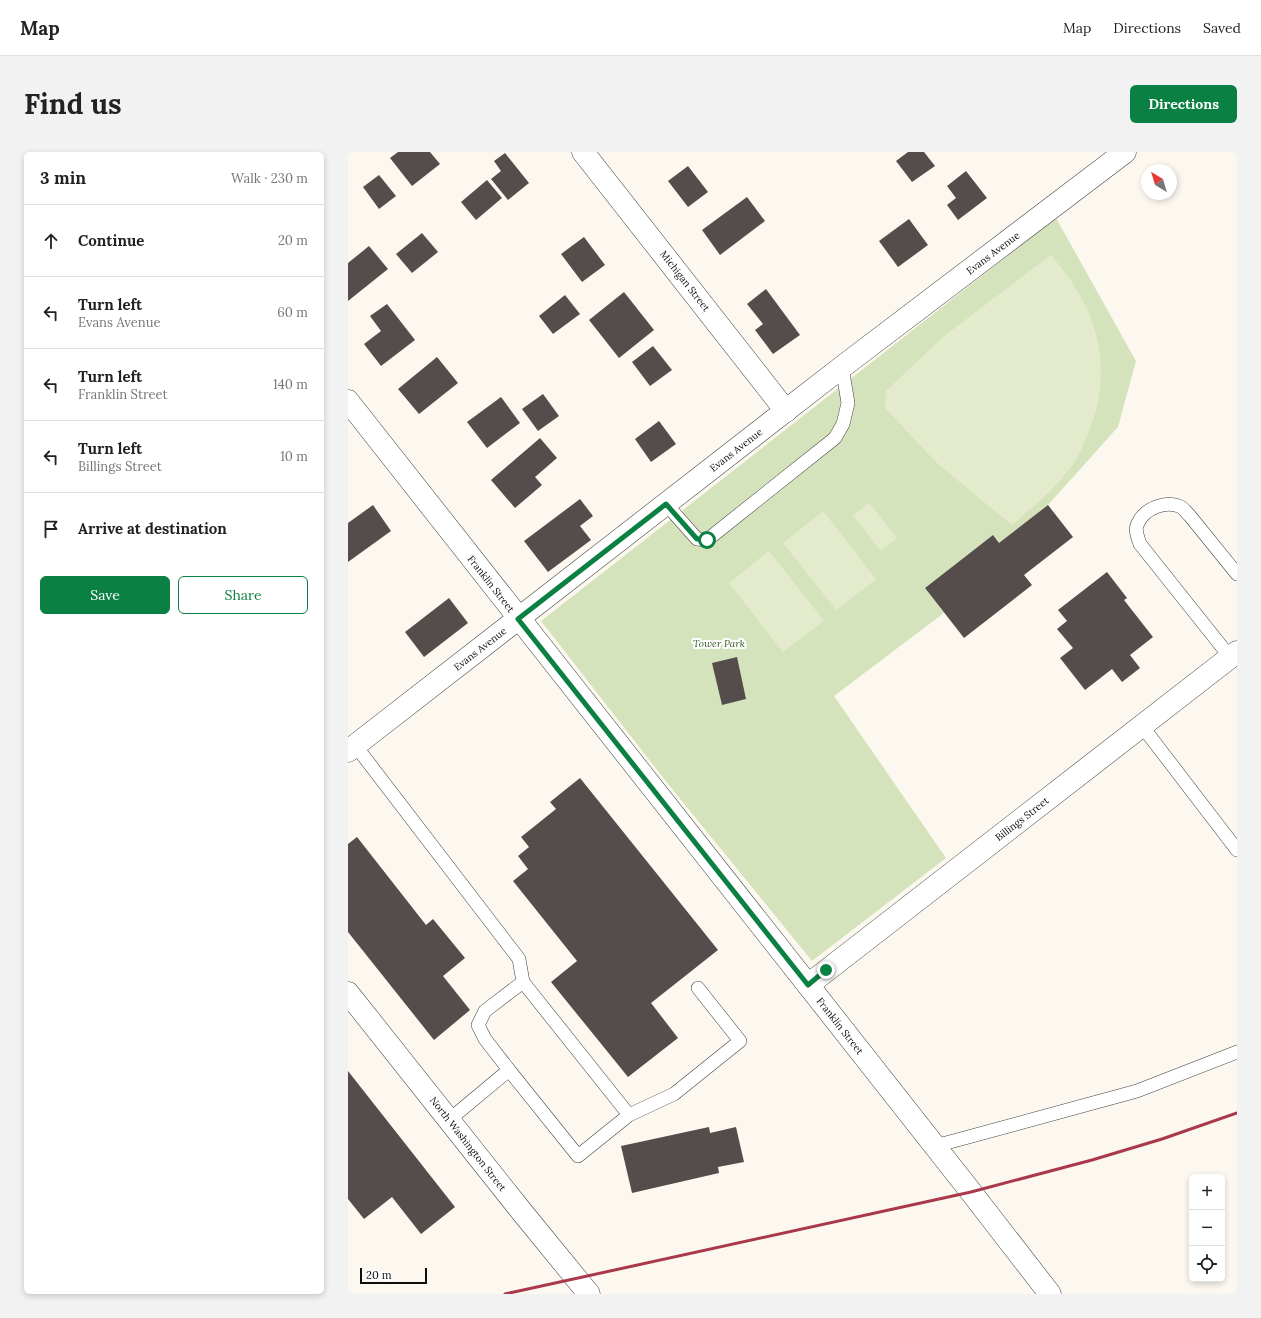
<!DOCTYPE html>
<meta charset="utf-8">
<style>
:root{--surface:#fff;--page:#f2f2f2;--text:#222;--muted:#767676;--line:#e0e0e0;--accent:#0b8043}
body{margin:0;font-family:Lora,serif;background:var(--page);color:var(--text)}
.controls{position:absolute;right:12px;bottom:12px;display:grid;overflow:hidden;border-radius:6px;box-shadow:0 2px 6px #0003}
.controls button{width:36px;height:36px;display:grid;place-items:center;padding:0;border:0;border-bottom:1px solid var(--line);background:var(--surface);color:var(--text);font:20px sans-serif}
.compass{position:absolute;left:793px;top:12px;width:36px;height:36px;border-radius:50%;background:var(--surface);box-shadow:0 2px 6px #0003;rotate:322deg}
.scale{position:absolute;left:12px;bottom:10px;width:67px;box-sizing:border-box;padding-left:4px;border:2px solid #0d0d0d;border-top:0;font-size:11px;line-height:14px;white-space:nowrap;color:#0d0d0d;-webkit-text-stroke:3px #fff;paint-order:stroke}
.stop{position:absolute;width:12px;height:12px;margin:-9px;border:3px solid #0b8043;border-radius:50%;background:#fff}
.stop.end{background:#0b8043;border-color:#fff;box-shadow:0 1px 4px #0008}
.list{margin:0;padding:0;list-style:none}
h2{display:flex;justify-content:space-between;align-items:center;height:52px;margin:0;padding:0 16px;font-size:17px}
h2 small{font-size:13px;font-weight:400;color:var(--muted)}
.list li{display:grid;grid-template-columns:26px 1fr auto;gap:12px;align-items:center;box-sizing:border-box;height:72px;padding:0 16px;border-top:1px solid var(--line)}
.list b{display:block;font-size:15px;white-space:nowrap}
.list p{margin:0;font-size:13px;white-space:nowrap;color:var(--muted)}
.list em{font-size:13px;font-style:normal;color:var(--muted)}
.actions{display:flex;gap:8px;padding:12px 16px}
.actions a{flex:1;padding:9px 0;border:1px solid var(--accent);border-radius:6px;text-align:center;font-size:14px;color:var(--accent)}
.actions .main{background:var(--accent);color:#fff}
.icon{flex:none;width:22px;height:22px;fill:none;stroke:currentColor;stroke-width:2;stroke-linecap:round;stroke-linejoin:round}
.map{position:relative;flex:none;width:889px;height:1142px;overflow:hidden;border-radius:6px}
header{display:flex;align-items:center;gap:24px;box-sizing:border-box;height:56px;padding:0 20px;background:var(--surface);border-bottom:1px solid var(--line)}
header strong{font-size:19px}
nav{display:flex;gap:22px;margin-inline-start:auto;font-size:14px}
.intro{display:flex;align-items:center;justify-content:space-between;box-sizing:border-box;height:96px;padding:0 24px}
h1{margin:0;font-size:28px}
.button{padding:10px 18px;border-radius:6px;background:var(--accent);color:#fff;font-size:14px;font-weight:700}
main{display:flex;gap:24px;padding:0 24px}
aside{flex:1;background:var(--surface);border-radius:6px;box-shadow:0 2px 6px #0003}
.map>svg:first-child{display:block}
</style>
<header>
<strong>Map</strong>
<nav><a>Map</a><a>Directions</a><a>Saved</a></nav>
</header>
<div class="intro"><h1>Find us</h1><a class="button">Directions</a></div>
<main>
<aside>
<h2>3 min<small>Walk · 230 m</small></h2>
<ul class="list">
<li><svg class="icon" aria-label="ahead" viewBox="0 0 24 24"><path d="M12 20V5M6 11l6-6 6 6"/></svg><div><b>Continue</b></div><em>20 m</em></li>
<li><svg class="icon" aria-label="left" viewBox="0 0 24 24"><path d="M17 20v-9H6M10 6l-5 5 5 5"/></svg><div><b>Turn left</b><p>Evans Avenue</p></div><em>60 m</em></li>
<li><svg class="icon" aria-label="left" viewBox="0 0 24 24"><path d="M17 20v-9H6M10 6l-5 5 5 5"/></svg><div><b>Turn left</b><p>Franklin Street</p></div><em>140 m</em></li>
<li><svg class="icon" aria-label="left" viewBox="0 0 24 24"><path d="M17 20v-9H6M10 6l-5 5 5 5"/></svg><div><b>Turn left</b><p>Billings Street</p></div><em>10 m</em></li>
<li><svg class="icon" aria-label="arrive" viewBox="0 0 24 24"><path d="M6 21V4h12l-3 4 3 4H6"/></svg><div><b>Arrive at destination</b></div></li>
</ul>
<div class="actions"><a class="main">Save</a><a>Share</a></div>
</aside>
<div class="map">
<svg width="889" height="1142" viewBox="0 0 889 1142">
<rect width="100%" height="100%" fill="#fdf8ef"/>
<!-- green -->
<polygon fill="#d5e3bd" points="708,66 788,209 770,275 700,353 651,391 645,383 577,436 596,461 486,544 598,706 464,809 320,632 193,469"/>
<!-- pitch -->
<g fill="#e4ebcd">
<path d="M703 103C710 112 719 122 725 132 754 175 761 226 743 274 737 288 732 303 723 315 707 337 684 355 664 373L590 312 537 256 538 239 595 185Z"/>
<polygon points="521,351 549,386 533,399 505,363"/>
<polygon points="475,359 528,427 488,458 435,391"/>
<polygon points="421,399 476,469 435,500 381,431"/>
</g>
<!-- building -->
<g fill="#544d4b">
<polygon points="50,0 82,0 92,12 64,34 42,6"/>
<polygon points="560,0 576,0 587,14 564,30 548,9"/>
<polygon points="157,1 181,31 160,48 143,27 153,19 146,9"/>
<polygon points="340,14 360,40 340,55 320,29"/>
<polygon points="618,19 639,46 610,68 599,53 608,46 599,34"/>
<polygon points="31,23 48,44 31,57 15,35"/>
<polygon points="139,28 154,46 128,68 113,50"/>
<polygon points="399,45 417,69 372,103 354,78"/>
<polygon points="561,67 580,93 550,115 531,89"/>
<polygon points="74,81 90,100 64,121 48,102"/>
<polygon points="236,85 257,113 234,130 213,102"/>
<polygon points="21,94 40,117 0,149 0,111"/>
<polygon points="418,137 452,183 425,202 407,178 415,172 399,152"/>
<polygon points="276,140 306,178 271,206 241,168"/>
<polygon points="217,143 232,162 205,182 191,164"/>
<polygon points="39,152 67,188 33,214 16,192 33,179 22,164"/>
<polygon points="305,194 324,218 302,234 284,210"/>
<polygon points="89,205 110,231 71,262 50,237"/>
<polygon points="195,242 211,264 190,279 174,257"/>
<polygon points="153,245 172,271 139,296 119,270"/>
<polygon points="311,269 328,292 303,310 287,287"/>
<polygon points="192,286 209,306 187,325 194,333 167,356 143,328"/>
<polygon points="232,347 245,364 232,374 243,388 200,420 176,389"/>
<polygon points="25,353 43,379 0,410 0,371"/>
<polygon points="700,353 725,385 676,423 684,433 616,486 577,436 645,383 651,391"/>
<polygon points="759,420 779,446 776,448 805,485 782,503 792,516 774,530 764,517 737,538 712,506 725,496 709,477 719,469 710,458"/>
<polygon points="101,446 120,471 76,505 57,480"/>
<polygon points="389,505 398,547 374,553 364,511"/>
<polygon points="232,626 370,798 303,851 330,886 280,925 203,830 229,809 165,729 180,717 170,704 181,695 173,685 208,657 202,650"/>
<polygon points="9,685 78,773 85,767 117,806 95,824 122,858 86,888 0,780 0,692"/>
<polygon points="0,919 107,1055 73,1082 44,1045 16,1067 0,1047"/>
<polygon points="361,975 362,981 388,975 396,1010 370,1015 371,1021 284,1041 273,994"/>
</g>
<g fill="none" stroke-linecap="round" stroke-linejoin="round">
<defs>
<g id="service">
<polyline points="318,352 349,387 359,388 487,286 495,272 500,251 494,215"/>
<path d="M882 505 792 392C790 386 786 377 790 371 797 356 818 348 833 355 836 357 839 361 842 364L889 422"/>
<polyline points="794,574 889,698"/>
<polyline points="7,593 171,807 175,830 281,963 230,1004 161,918 101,968"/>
<polyline points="161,918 137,887 130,873 137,859 175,830"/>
<polyline points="281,963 326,942 392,889 350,836"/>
<polyline points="587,994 789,939 889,900"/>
</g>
<g id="minor">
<polyline points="235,0 438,259"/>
<polyline points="0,249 623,1040 702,1142"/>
<polyline points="0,599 494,215 777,0"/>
<polyline points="460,833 889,500"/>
<polyline points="0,841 174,1060 241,1142"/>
</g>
</defs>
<!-- service casing -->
<use href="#service" stroke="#404040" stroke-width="14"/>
<!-- minor casing -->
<use href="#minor" stroke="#404040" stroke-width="23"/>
<!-- service -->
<use href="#service" stroke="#fff" stroke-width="13"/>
<!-- minor -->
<use href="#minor" stroke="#fff" stroke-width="22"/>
<!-- rail -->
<polyline stroke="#aa384b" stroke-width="3" points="157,1142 623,1040 744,1008 814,987 889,961"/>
</g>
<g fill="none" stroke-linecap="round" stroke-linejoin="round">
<!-- route -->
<polyline stroke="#0b8043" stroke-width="5" points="359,388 349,387 318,352 170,467 460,833 478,818"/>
</g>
<g text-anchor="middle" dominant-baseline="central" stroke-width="4" stroke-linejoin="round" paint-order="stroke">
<!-- street labels -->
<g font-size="10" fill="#0d0d0d" stroke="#fff">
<text transform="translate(645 101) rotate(-37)">Evans Avenue</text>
<text transform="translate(337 129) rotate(52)">Michigan Street</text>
<text transform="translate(388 298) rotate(-38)">Evans Avenue</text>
<text transform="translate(143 432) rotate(52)">Franklin Street</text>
<text transform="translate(132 497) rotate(-38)">Evans Avenue</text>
<text transform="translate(674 667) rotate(-38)">Billings Street</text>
<text transform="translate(492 874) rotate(52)">Franklin Street</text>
<text transform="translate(120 992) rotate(52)">North Washington Street</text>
</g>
<!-- park labels -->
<g font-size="10" font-style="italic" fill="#385b26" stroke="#fff">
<text x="371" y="491">Tower Park</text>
</g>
</g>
</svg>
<div class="controls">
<button>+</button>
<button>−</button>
<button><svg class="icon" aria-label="locate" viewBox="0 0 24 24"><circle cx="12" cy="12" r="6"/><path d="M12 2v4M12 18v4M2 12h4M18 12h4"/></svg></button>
</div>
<svg class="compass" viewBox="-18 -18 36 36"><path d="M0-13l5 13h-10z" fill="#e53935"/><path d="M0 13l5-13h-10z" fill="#767676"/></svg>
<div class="scale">20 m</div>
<div class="stop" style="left:359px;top:388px"></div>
<div class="stop end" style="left:478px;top:818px"></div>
</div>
</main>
